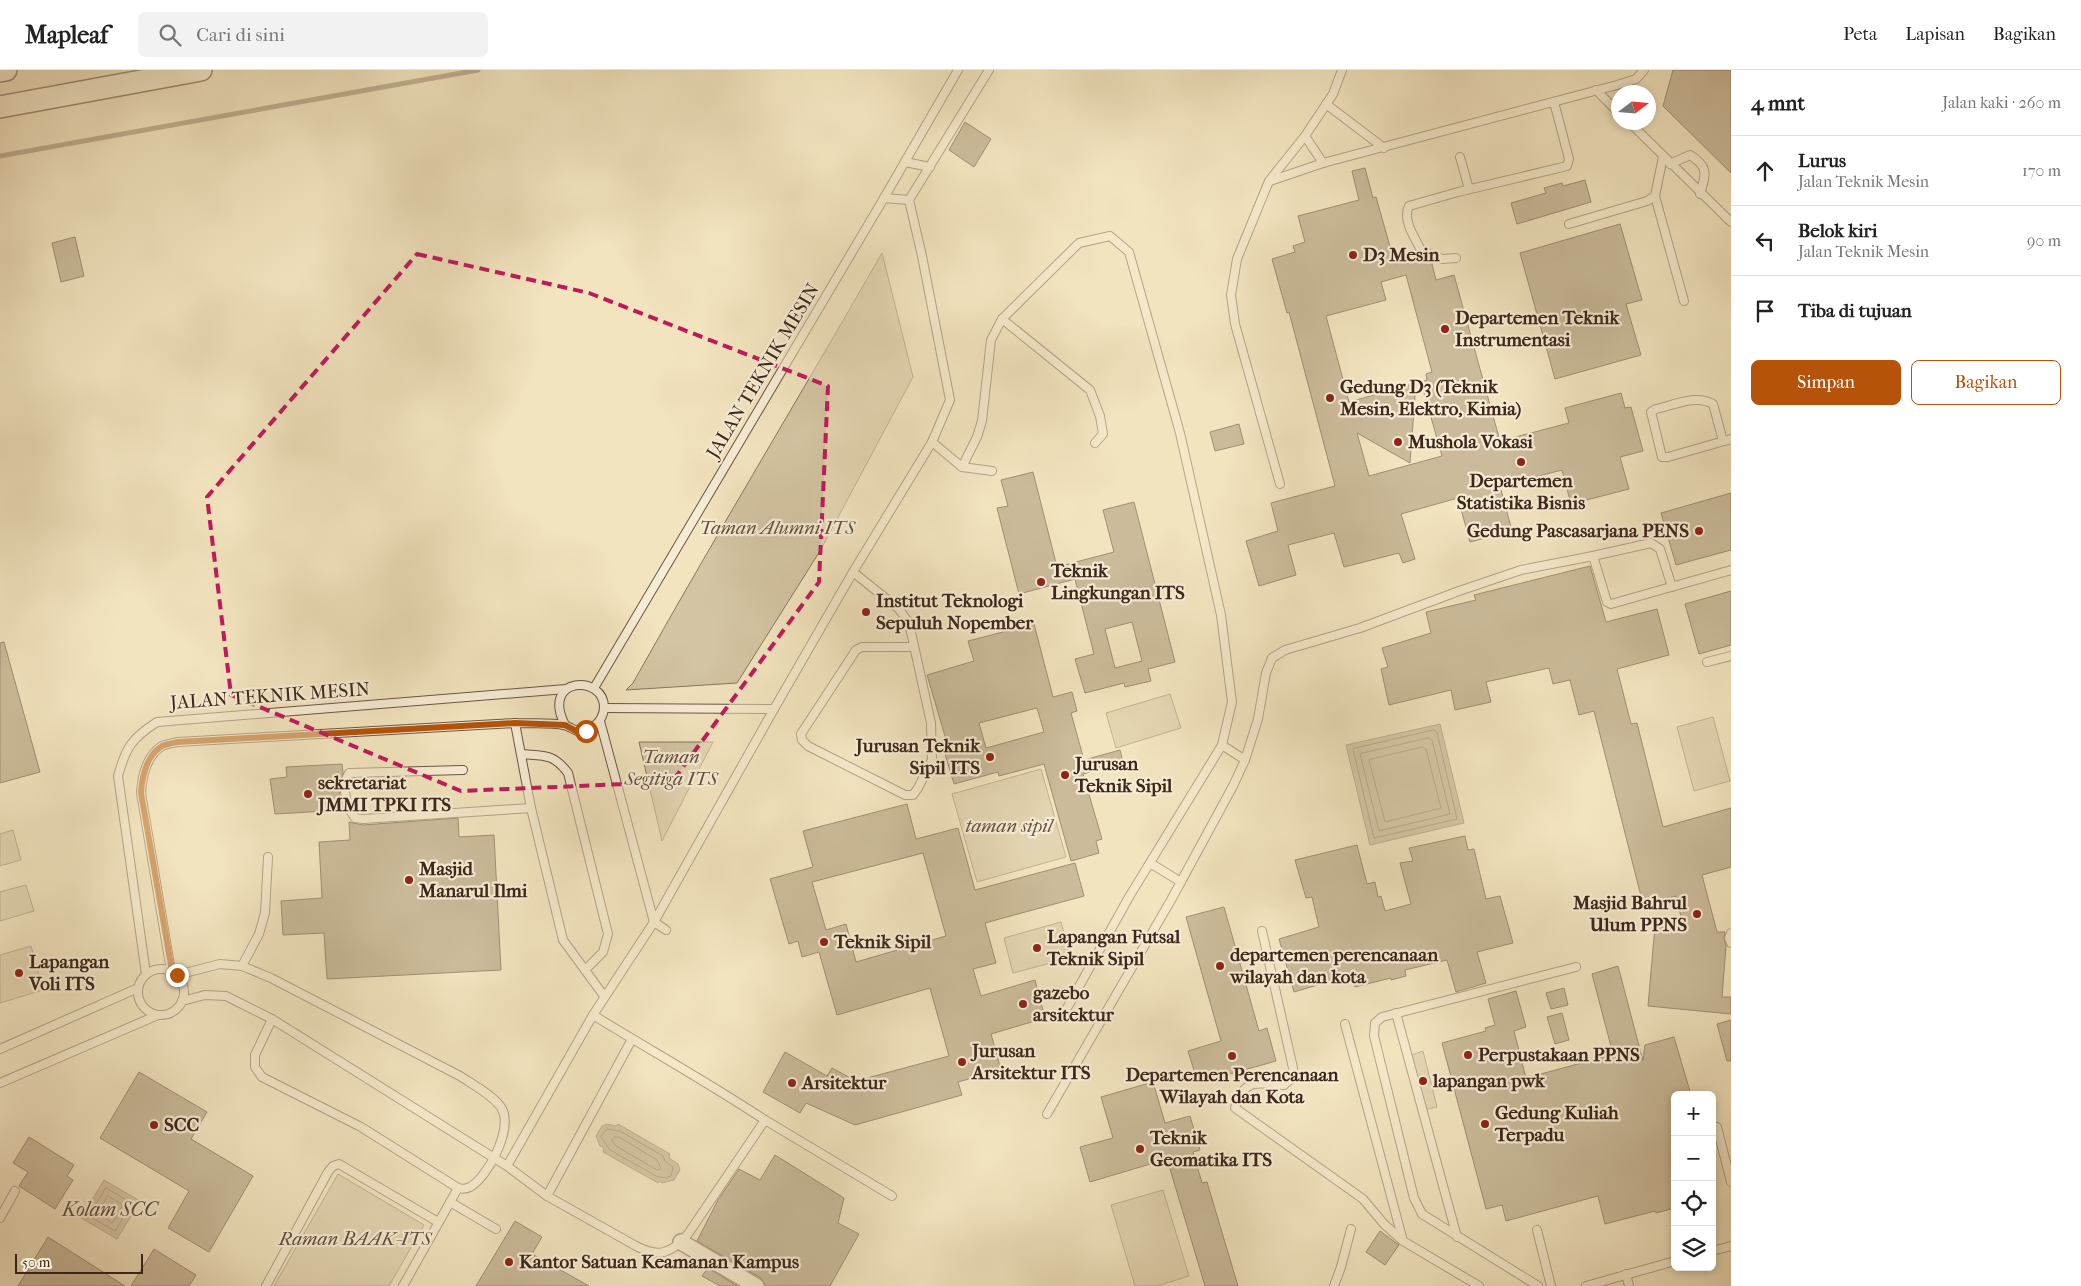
<!DOCTYPE html>
<html lang="id">
<meta charset="utf-8">
<style>
:root{--surface:#fff;--page:#f2f2f2;--text:#222;--muted:#767676;--line:#e0e0e0;--accent:#b45309}
body{margin:0;font-family:"IM FELL French Canon",serif;background:var(--page);color:var(--text)}
.controls{position:absolute;right:15px;bottom:15px;display:grid;overflow:hidden;border-radius:8px;box-shadow:0 2px 8px #0003}
.controls button{width:45px;height:45px;display:grid;place-items:center;padding:0;border:0;border-bottom:1px solid var(--line);background:var(--surface);color:var(--text);font:25px sans-serif}
.compass{position:absolute;left:1611px;top:15px;width:45px;height:45px;border-radius:50%;background:var(--surface);box-shadow:0 2px 8px #0003;rotate:74deg}
.scale{position:absolute;left:15px;bottom:12px;width:128px;box-sizing:border-box;padding-left:5px;border:2px solid #3e271a;border-top:0;font-size:14px;line-height:18px;white-space:nowrap;color:#3e271a;-webkit-text-stroke:4px #f7edd5;paint-order:stroke}
.stop{position:absolute;width:15px;height:15px;margin:-11px;border:4px solid #b45309;border-radius:50%;background:#fff}
.stop.end{background:#b45309;border-color:#fff;box-shadow:0 1px 5px #0008}
.list{margin:0;padding:0;list-style:none}
h2{display:flex;justify-content:space-between;align-items:center;height:65px;margin:0;padding:0 20px;font-size:21px}
h2 small{font-size:16px;font-weight:400;color:var(--muted)}
.list li{display:grid;grid-template-columns:32px 1fr auto;gap:15px;align-items:center;box-sizing:border-box;height:70px;padding:0 20px;border-top:1px solid var(--line)}
.list b{display:block;font-size:19px;white-space:nowrap}
.list p{margin:0;font-size:16px;white-space:nowrap;color:var(--muted)}
.list em{font-size:16px;font-style:normal;color:var(--muted)}
.actions{display:flex;gap:10px;padding:15px 20px}
.actions a{flex:1;padding:11px 0;border:1px solid var(--accent);border-radius:8px;text-align:center;font-size:18px;color:var(--accent)}
.actions .main{background:var(--accent);color:#fff}
.icon{flex:none;width:28px;height:28px;fill:none;stroke:currentColor;stroke-width:2;stroke-linecap:round;stroke-linejoin:round}
.map{position:relative;flex:none;width:1731px;height:1216px;overflow:hidden}
header{display:flex;align-items:center;gap:30px;box-sizing:border-box;height:70px;padding:0 25px;background:var(--surface);border-bottom:1px solid var(--line)}
header strong{font-size:24px}
nav{display:flex;gap:28px;margin-inline-start:auto;font-size:18px}
.search{width:350px;height:45px;background:var(--page);display:flex;align-items:center;gap:12px;box-sizing:border-box;padding:0 18px;border-radius:8px;color:var(--muted);font-size:19px}
main{display:flex}
aside{flex:1;background:var(--surface)}
.map>svg:first-child{display:block}
</style>
<header>
<strong>Mapleaf</strong>
<div class="search"><svg class="icon" aria-label="search" viewBox="0 0 24 24"><circle cx="10" cy="10" r="6"/><path d="M15 15l6 6"/></svg>Cari di sini</div>
<nav><a>Peta</a><a>Lapisan</a><a>Bagikan</a></nav>
</header>
<main>
<div class="map">
<svg width="1731" height="1216" viewBox="0 0 1731 1216">
<rect width="100%" height="100%" fill="#f2e4bf"/>
<filter id="stains"><feTurbulence type="fractalNoise" baseFrequency=".004" numOctaves="4"/><feColorMatrix values="0 0 0 0 .2 0 0 0 0 .09 0 0 0 0 .02 0 0 0 .5 -.17"/></filter>
<radialGradient id="worn" r=".72"><stop offset=".6" stop-color="#630" stop-opacity="0"/><stop offset="1" stop-color="#630" stop-opacity=".3"/></radialGradient>
<!-- green -->
<g fill="#d3c4a3" stroke="#88765e">
<path d="M882 183 913 307 820 481 737 613 626 620 633 613C714 468 800 326 882 183Z"/>
<polygon points="1170,624 1181,658 1116,678 1106,643"/>
<polygon points="1713,647 1730,711 1694,721 1677,657"/>
<polygon points="639,672 713,672 662,771"/>
<polygon points="1041,699 1066,787 977,812 952,724"/>
<polygon points="13,760 21,790 0,796 0,764"/>
<polygon points="26,815 34,841 0,851 0,822"/>
<polygon points="1061,852 1070,888 1013,903 1004,868"/>
<polygon points="31,876 43,920 0,933 0,885"/>
<polygon points="1423,981 1437,1037 1424,1040 1409,986"/>
<polygon points="338,1104 424,1155 389,1216 274,1216"/>
<polygon points="1163,1120 1189,1206 1157,1216 1135,1216 1111,1135"/>
</g>
<!-- water -->
<g fill="#b5a487" stroke="#85725b">
<polygon points="1440,654 1464,753 1370,775 1346,675"/>
<polygon points="607,1054 616,1056 618,1054 670,1084 669,1088 678,1094 680,1100 674,1110 662,1113 659,1111 658,1113 603,1082 604,1078 600,1076 596,1066 602,1056"/>
<polygon points="104,1110 140,1131 117,1169 81,1148"/>
</g>
<g fill="none" stroke-linecap="round" stroke-linejoin="round">
<!-- shore -->
<g stroke="#7a6650" stroke-width="1">
<polygon points="1434,660 1437,662 1457,749 1374,768 1353,679"/>
<polygon points="1429,668 1432,670 1450,744 1379,761 1360,684"/>
<polygon points="1423,677 1426,679 1441,738 1385,752 1369,690"/>
<polygon points="607,1059 620,1061 663,1086 665,1091 673,1097 671,1106 665,1108 656,1106 610,1080 601,1067"/>
<polygon points="615,1067 619,1067 657,1090 661,1099 657,1100 616,1076 612,1070"/>
<polygon points="106,1118 132,1133 115,1161 89,1146"/>
<polygon points="108,1126 123,1135 112,1153 98,1143"/>
</g>
<!-- stream -->
<polyline stroke="#85725b" stroke-width="5" points="0,86 478,0"/>
</g>
<!-- building -->
<g fill="#9c8970" stroke="#3e271a" fill-rule="evenodd">
<polygon points="1673,0 1731,0 1731,103 1663,36"/>
<polygon points="965,52 991,69 974,97 949,80"/>
<path d="M1365 98 1373 128 1376 127 1395 194 1422 186 1431 190 1436 210 1454 205 1500 371 1569 353 1565 338 1621 323 1625 338 1631 337 1643 381 1620 387 1629 419 1571 434 1562 400 1500 416 1512 461 1470 472 1458 428 1401 444 1415 489 1403 493 1399 483 1344 497 1334 463 1288 475 1296 505 1259 516 1246 471 1278 461 1271 433 1335 416 1289 242 1287 243 1272 189 1295 182 1293 176 1305 172 1298 146 1359 130 1352 101ZM1406 205 1432 302 1426 304 1427 310 1421 312 1442 386 1369 406 1357 363 1410 393 1416 313 1349 332 1326 246 1386 230 1381 212Z"/>
<polygon points="1585,110 1591,132 1517,154 1511,133 1546,123 1544,118 1562,113 1563,116"/>
<polygon points="1620,154 1642,230 1626,234 1641,285 1555,309 1520,183"/>
<polygon points="75,167 84,206 61,212 52,173"/>
<polygon points="1239,354 1244,374 1215,381 1210,362"/>
<path d="M1033 402 1057 497 1114 482 1103 440 1134 432 1175 592 1148 599 1151 611 1125 617 1124 613 1085 623 1075 589 1094 584 1075 509 1019 524 997 438 1008 436 1001 410ZM1132 552 1142 591 1115 598 1105 559Z"/>
<polygon points="1731,423 1731,480 1676,495 1661,443"/>
<polygon points="1590,496 1606,552 1657,539 1669,585 1617,599 1631,654 1637,653 1663,757 1731,738 1731,797 1702,805 1717,862 1725,862 1724,869 1726,876 1722,927 1731,927 1731,944 1648,936 1655,856 1684,859 1676,826 1643,834 1594,641 1579,645 1570,610 1553,614 1549,598 1486,612 1491,632 1455,640 1451,620 1389,635 1381,599 1388,597 1382,578 1431,563 1426,542 1476,530 1474,525"/>
<polygon points="1731,521 1731,575 1699,584 1685,534"/>
<path d="M1034 554 1053 627 1072 622 1077 641 1071 643 1084 690 1120 680 1123 692 1083 704 1102 769 1096 771 1099 783 1071 791 1044 694 999 706 998 702 954 714 942 674 947 673 927 605 974 591 968 571ZM1037 638 1044 662 986 678 979 653Z"/>
<polygon points="4,572 40,702 0,713 0,573"/>
<polygon points="342,694 343,703 339,721 344,740 275,744 270,709 287,707 286,697"/>
<path d="M907 734 916 769 958 758 975 820 1075 793 1084 826 985 853 996 893 973 899 981 926 1035 910 1045 948 991 964 1001 1000 958 1012 962 1025 855 1055 806 1033 800 1043 763 1022 785 982 827 1006 832 998 856 1011 949 986 930 918 837 945 819 882 802 887 798 871 789 874 770 809 813 797 803 761ZM923 783 946 866 856 892 846 854 826 860 812 812Z"/>
<polygon points="458,748 459,767 494,765 501,900 327,909 324,863 283,865 281,831 322,828 319,772 350,770 349,752 363,755"/>
<polygon points="1465,766 1468,780 1474,779 1486,829 1500,826 1513,873 1477,882 1486,913 1456,922 1447,890 1405,900 1406,906 1391,910 1391,908 1355,917 1351,905 1294,922 1279,869 1319,857 1312,827 1306,828 1295,790 1357,775 1367,814 1375,812 1378,827 1381,826 1385,841 1411,834 1400,793 1413,791 1409,778"/>
<polygon points="1224,837 1259,961 1267,958 1276,991 1198,1013 1188,981 1221,971 1186,847"/>
<polygon points="1618,896 1643,991 1645,975 1674,967 1691,1025 1675,1025 1675,1138 1656,1143 1655,1141 1605,1154 1598,1126 1506,1151 1502,1135 1486,1139 1442,973 1486,961 1485,958 1495,955 1488,929 1516,921 1526,957 1514,961 1526,1008 1611,985 1613,984 1592,904"/>
<polygon points="1564,918 1568,935 1551,939 1546,923"/>
<polygon points="1562,943 1569,970 1555,974 1547,947"/>
<polygon points="1731,950 1731,991 1727,991 1717,954"/>
<polygon points="139,1002 207,1042 191,1069 253,1106 209,1182 168,1158 189,1121 100,1068"/>
<polygon points="1153,1012 1165,1053 1190,1046 1200,1080 1193,1082 1202,1113 1207,1112 1238,1216 1205,1216 1167,1089 1090,1112 1080,1077 1113,1068 1101,1027"/>
<polygon points="29,1067 74,1095 67,1106 73,1110 55,1139 19,1116 28,1102 13,1093"/>
<polygon points="775,1085 844,1128 838,1153 859,1164 830,1216 765,1216 761,1208 697,1171 718,1130 739,1099 760,1110"/>
<polygon points="515,1151 542,1167 532,1184 589,1216 476,1216"/>
<polygon points="1380,1161 1399,1175 1385,1195 1366,1182"/>
<polygon points="48,1167 125,1216 18,1216"/>
<polygon points="154,1179 196,1205 189,1216 131,1216"/>
<polygon points="708,1198 737,1216 720,1216 702,1206"/>
</g>
<g fill="none" stroke-linecap="round" stroke-linejoin="round">
<defs>
<g id="lane">
<polyline points="1596,20 1618,42"/>
<polyline points="1326,34 1384,78"/>
<polyline points="1629,52 1731,152"/>
<polyline points="1305,66 1323,93"/>
<polyline points="1460,87 1469,119"/>
<polyline points="905,92 930,97"/>
<path d="M1670 94 1690 85C1709 97 1706 104 1700 124"/>
<polyline points="1270,111 1323,93 1617,15 1636,9 1644,0"/>
<polyline points="1655,126 1684,231"/>
<polyline points="884,128 909,130"/>
<polyline points="1569,154 1647,131 1655,126 1663,87"/>
<path d="M1456 188 1442 189 1421 180C1415 168 1402 150 1409 136L1458 122 1567 96 1569 89 1554 32"/>
<polyline points="1002,249 1090,320 1100,346 1103,364 1095,373"/>
<path d="M1723 371 1713 334C1696 324 1674 335 1656 339L1651 342 1662 387H1668L1731 369"/>
<polyline points="932,372 962,397 977,367 982,351 991,270 1002,249 1079,173 1110,166 1129,182 1180,363 1221,545 1232,632 1222,675 1129,827 1062,947"/>
<polyline points="962,397 992,401"/>
<polyline points="1280,414 1235,254 1231,225 1237,189 1269,111 1305,66 1333,24 1342,0"/>
<polyline points="1593,486 1651,473 1660,479 1672,517"/>
<polyline points="853,502 899,539 909,553 931,653 932,690 918,718 913,725 905,725 808,676 802,670 801,664 856,580 862,577 913,577"/>
<polyline points="1707,592 1731,586"/>
<polyline points="594,618 884,128 958,0"/>
<polyline points="604,638 774,639 853,502 932,372 950,330 922,186 909,130 989,0"/>
<polyline points="600,651 654,852 666,860"/>
<path d="M515 653 531 738 563 870 585 900 603 882 608 864 568 703C553 683 544 686 521 684"/>
<polyline points="1222,675 1245,690"/>
<path d="M463 700 349 703C341 717 346 736 355 748L363 749 531 738"/>
<polyline points="1150,793 1181,812"/>
<path d="M1262 861 1293 998V1007L1284 1015C1258 1013 1243 1008 1235 1038L1363 1129 1384 1154 1403 1171 1479 1216"/>
<polyline points="1731,863 1729,868 1731,873"/>
<polyline points="242,896 259,864 265,843 268,787"/>
<circle cx="161" cy="922" r="23"/>
<polyline points="585,900 604,926"/>
<path d="M171 901 141 723C142 707 146 686 162 676 166 674 173 673 178 672L515 653C531 654 549 652 564 655 569 656 573 660 578 661 592 662 603 651 604 638 605 604 540 606 565 655"/>
<path d="M146 904 118 706C126 677 132 668 157 652L566 619"/>
<path d="M177 905 220 894 242 896 271 908 460 1006C472 1014 496 1027 502 1039 513 1059 488 1107 470 1117 466 1119 462 1119 458 1118L361 1057 262 1007 255 997V985L272 949"/>
<polyline points="182,931 205,925 226,926 272,949 507,1096 547,1126"/>
<polyline points="1396,943 1457,1167"/>
<path d="M593 945C650 980 709 1013 765 1050L688 1164C671 1184 659 1188 636 1176L547 1126 632 969"/>
<polyline points="1345,954 1403,1171"/>
<polyline points="0,979 138,918"/>
<polyline points="0,1013 158,945"/>
<polyline points="1047,1044 1171,830 1233,716 1245,690 1258,649 1266,603 1272,588 1285,580 1360,558 1459,521 1521,500 1593,486 1607,532 1611,534 1731,500"/>
<polyline points="765,1050 892,1126"/>
<polyline points="1717,1057 1731,1112"/>
<polyline points="507,1096 593,945 654,852 774,639"/>
<polyline points="450,1132 496,1159"/>
<polyline points="0,1148 15,1121"/>
<polyline points="1537,1160 1551,1216"/>
<polyline points="1712,1181 1731,1176"/>
<polyline points="1626,1204 1629,1216"/>
<polyline points="266,1216 328,1102 333,1096 339,1094 438,1152"/>
<polyline points="403,1216 458,1118"/>
<polyline points="1334,1216 1341,1197 1351,1159"/>
<polyline points="1538,1216 1422,1144 1414,1128 1374,966 1375,953 1382,947 1576,897"/>
<polyline points="1586,1216 1675,1191"/>
</g>
<polyline id="street" points="681,1172 756,1216"/>
<g id="secondary">
<polyline points="0,1 6,0"/>
<polyline points="0,37 201,0"/>
</g>
</defs>
<!-- lane casing -->
<use href="#lane" stroke="#6b5643" stroke-width="10"/>
<!-- street casing -->
<use href="#street" stroke="#6b5643" stroke-width="18"/>
<!-- secondary casing -->
<use href="#secondary" stroke="#3e271a" stroke-width="24"/>
<!-- lane -->
<use href="#lane" stroke="#f7edd5" stroke-width="8"/>
<!-- street -->
<use href="#street" stroke="#f7edd5" stroke-width="15"/>
<!-- secondary -->
<use href="#secondary" stroke="#f7edd5" stroke-width="21"/>
</g>
<g fill="none" stroke-linecap="round" stroke-linejoin="round">
<!-- route -->
<path stroke="#b45309" stroke-width="6" d="M177 905 172 901 141 723C142 707 146 686 162 676 166 674 173 673 178 672L515 653 565 655 576 661H586"/>
</g>
<!-- marked area -->
<path d="M0 0H1731V1216H0ZM417 184 589 223 828 316 819 512 672 712 461 721 231 625 207 427Z" fill="#f2e4bf" fill-opacity=".55" fill-rule="evenodd"/>
<path fill="none" stroke="#c2185b" stroke-width="4" stroke-dasharray="10 6" stroke-linejoin="round" d="M417 184 589 223 828 316 819 512 672 712 461 721 231 625 207 427Z"/>
<!-- markers -->
<g fill="#8f2418" stroke="#f7edd5" stroke-width="2">
<circle cx="1353" cy="185" r="5"/>
<circle cx="1445" cy="259" r="5"/>
<circle cx="1330" cy="328" r="5"/>
<circle cx="1398" cy="372" r="5"/>
<circle cx="1521" cy="392" r="5"/>
<circle cx="1699" cy="461" r="5"/>
<circle cx="1041" cy="512" r="5"/>
<circle cx="866" cy="542" r="5"/>
<circle cx="990" cy="687" r="5"/>
<circle cx="1065" cy="705" r="5"/>
<circle cx="308" cy="724" r="5"/>
<circle cx="409" cy="810" r="5"/>
<circle cx="1697" cy="844" r="5"/>
<circle cx="824" cy="872" r="5"/>
<circle cx="1037" cy="878" r="5"/>
<circle cx="1220" cy="896" r="5"/>
<circle cx="19" cy="903" r="5"/>
<circle cx="1023" cy="934" r="5"/>
<circle cx="1468" cy="985" r="5"/>
<circle cx="1232" cy="986" r="5"/>
<circle cx="962" cy="992" r="5"/>
<circle cx="1423" cy="1011" r="5"/>
<circle cx="792" cy="1013" r="5"/>
<circle cx="1485" cy="1054" r="5"/>
<circle cx="154" cy="1055" r="5"/>
<circle cx="1140" cy="1079" r="5"/>
<circle cx="509" cy="1192" r="5"/>
</g>
<g text-anchor="middle" dominant-baseline="central" stroke-width="4.5" stroke-linejoin="round" paint-order="stroke">
<!-- poi labels -->
<g font-size="19" font-weight="bold" fill="#3e271a" stroke="#f7edd5" text-anchor="start">
<text x="1363" y="185">D3 Mesin</text>
<text x="1455" y="248">Departemen Teknik<tspan x="1455" dy="22">Instrumentasi</tspan></text>
<text x="1340" y="317">Gedung D3 (Teknik<tspan x="1340" dy="22">Mesin, Elektro, Kimia)</tspan></text>
<text x="1408" y="372">Mushola Vokasi</text>
<text x="1521" y="411" text-anchor="middle">Departemen<tspan x="1521" dy="22">Statistika Bisnis</tspan></text>
<text x="1689" y="461" text-anchor="end">Gedung Pascasarjana PENS</text>
<text x="1051" y="501">Teknik<tspan x="1051" dy="22">Lingkungan ITS</tspan></text>
<text x="876" y="531">Institut Teknologi<tspan x="876" dy="22">Sepuluh Nopember</tspan></text>
<text x="980" y="676" text-anchor="end">Jurusan Teknik<tspan x="980" dy="22">Sipil ITS</tspan></text>
<text x="1075" y="694">Jurusan<tspan x="1075" dy="22">Teknik Sipil</tspan></text>
<text x="318" y="713">sekretariat<tspan x="318" dy="22">JMMI TPKI ITS</tspan></text>
<text x="419" y="799">Masjid<tspan x="419" dy="22">Manarul Ilmi</tspan></text>
<text x="1687" y="833" text-anchor="end">Masjid Bahrul<tspan x="1687" dy="22">Ulum PPNS</tspan></text>
<text x="1047" y="867">Lapangan Futsal<tspan x="1047" dy="22">Teknik Sipil</tspan></text>
<text x="834" y="872">Teknik Sipil</text>
<text x="1230" y="885">departemen perencanaan<tspan x="1230" dy="22">wilayah dan kota</tspan></text>
<text x="29" y="892">Lapangan<tspan x="29" dy="22">Voli ITS</tspan></text>
<text x="1033" y="923">gazebo<tspan x="1033" dy="22">arsitektur</tspan></text>
<text x="972" y="981">Jurusan<tspan x="972" dy="22">Arsitektur ITS</tspan></text>
<text x="1478" y="985">Perpustakaan PPNS</text>
<text x="1232" y="1005" text-anchor="middle">Departemen Perencanaan<tspan x="1232" dy="22">Wilayah dan Kota</tspan></text>
<text x="1433" y="1011">lapangan pwk</text>
<text x="802" y="1013">Arsitektur</text>
<text x="1495" y="1043">Gedung Kuliah<tspan x="1495" dy="22">Terpadu</tspan></text>
<text x="164" y="1055">SCC</text>
<text x="1150" y="1068">Teknik<tspan x="1150" dy="22">Geomatika ITS</tspan></text>
<text x="519" y="1192">Kantor Satuan Keamanan Kampus</text>
</g>
<!-- street labels -->
<g font-size="19" fill="#3e271a" stroke="#f7edd5">
<text transform="translate(763 301) rotate(-59)">JALAN TEKNIK MESIN</text>
<text transform="translate(270 626) rotate(-4)">JALAN TEKNIK MESIN</text>
</g>
<!-- park labels -->
<g font-size="19" font-style="italic" fill="#634e3c" stroke="#f7edd5">
<text x="777" y="458">Taman Alumni ITS</text>
<text x="671" y="687">Taman<tspan x="671" dy="22">Segitiga ITS</tspan></text>
<text x="1009" y="756">taman sipil</text>
<text x="355" y="1169">Raman BAAK-ITS</text>
</g>
<!-- water labels -->
<g font-size="20" font-style="italic" fill="#624c3b" stroke="#f7edd5">
<text x="110" y="1139">Kolam SCC</text>
</g>
</g>
<rect width="100%" height="100%" filter="url(#stains)"/>
<rect width="100%" height="100%" fill="url(#worn)"/>
</svg>
<div class="controls">
<button>+</button>
<button>−</button>
<button><svg class="icon" aria-label="locate" viewBox="0 0 24 24"><circle cx="12" cy="12" r="6"/><path d="M12 2v4M12 18v4M2 12h4M18 12h4"/></svg></button>
<button><svg class="icon" aria-label="layers" viewBox="0 0 24 24"><path d="M12 4l9 5-9 5-9-5zM3 14l9 5 9-5"/></svg></button>
</div>
<svg class="compass" viewBox="-18 -18 36 36"><path d="M0-13l5 13h-10z" fill="#e53935"/><path d="M0 13l5-13h-10z" fill="#767676"/></svg>
<div class="scale">50 m</div>
<div class="stop" style="left:586px;top:661px"></div>
<div class="stop end" style="left:177px;top:905px"></div>
</div>
<aside>
<h2>4 mnt<small>Jalan kaki · 260 m</small></h2>
<ul class="list">
<li><svg class="icon" aria-label="ahead" viewBox="0 0 24 24"><path d="M12 20V5M6 11l6-6 6 6"/></svg><div><b>Lurus</b><p>Jalan Teknik Mesin</p></div><em>170 m</em></li>
<li><svg class="icon" aria-label="left" viewBox="0 0 24 24"><path d="M17 20v-9H6M10 6l-5 5 5 5"/></svg><div><b>Belok kiri</b><p>Jalan Teknik Mesin</p></div><em>90 m</em></li>
<li><svg class="icon" aria-label="arrive" viewBox="0 0 24 24"><path d="M6 21V4h12l-3 4 3 4H6"/></svg><div><b>Tiba di tujuan</b></div></li>
</ul>
<div class="actions"><a class="main">Simpan</a><a>Bagikan</a></div>
</aside>
</main>
